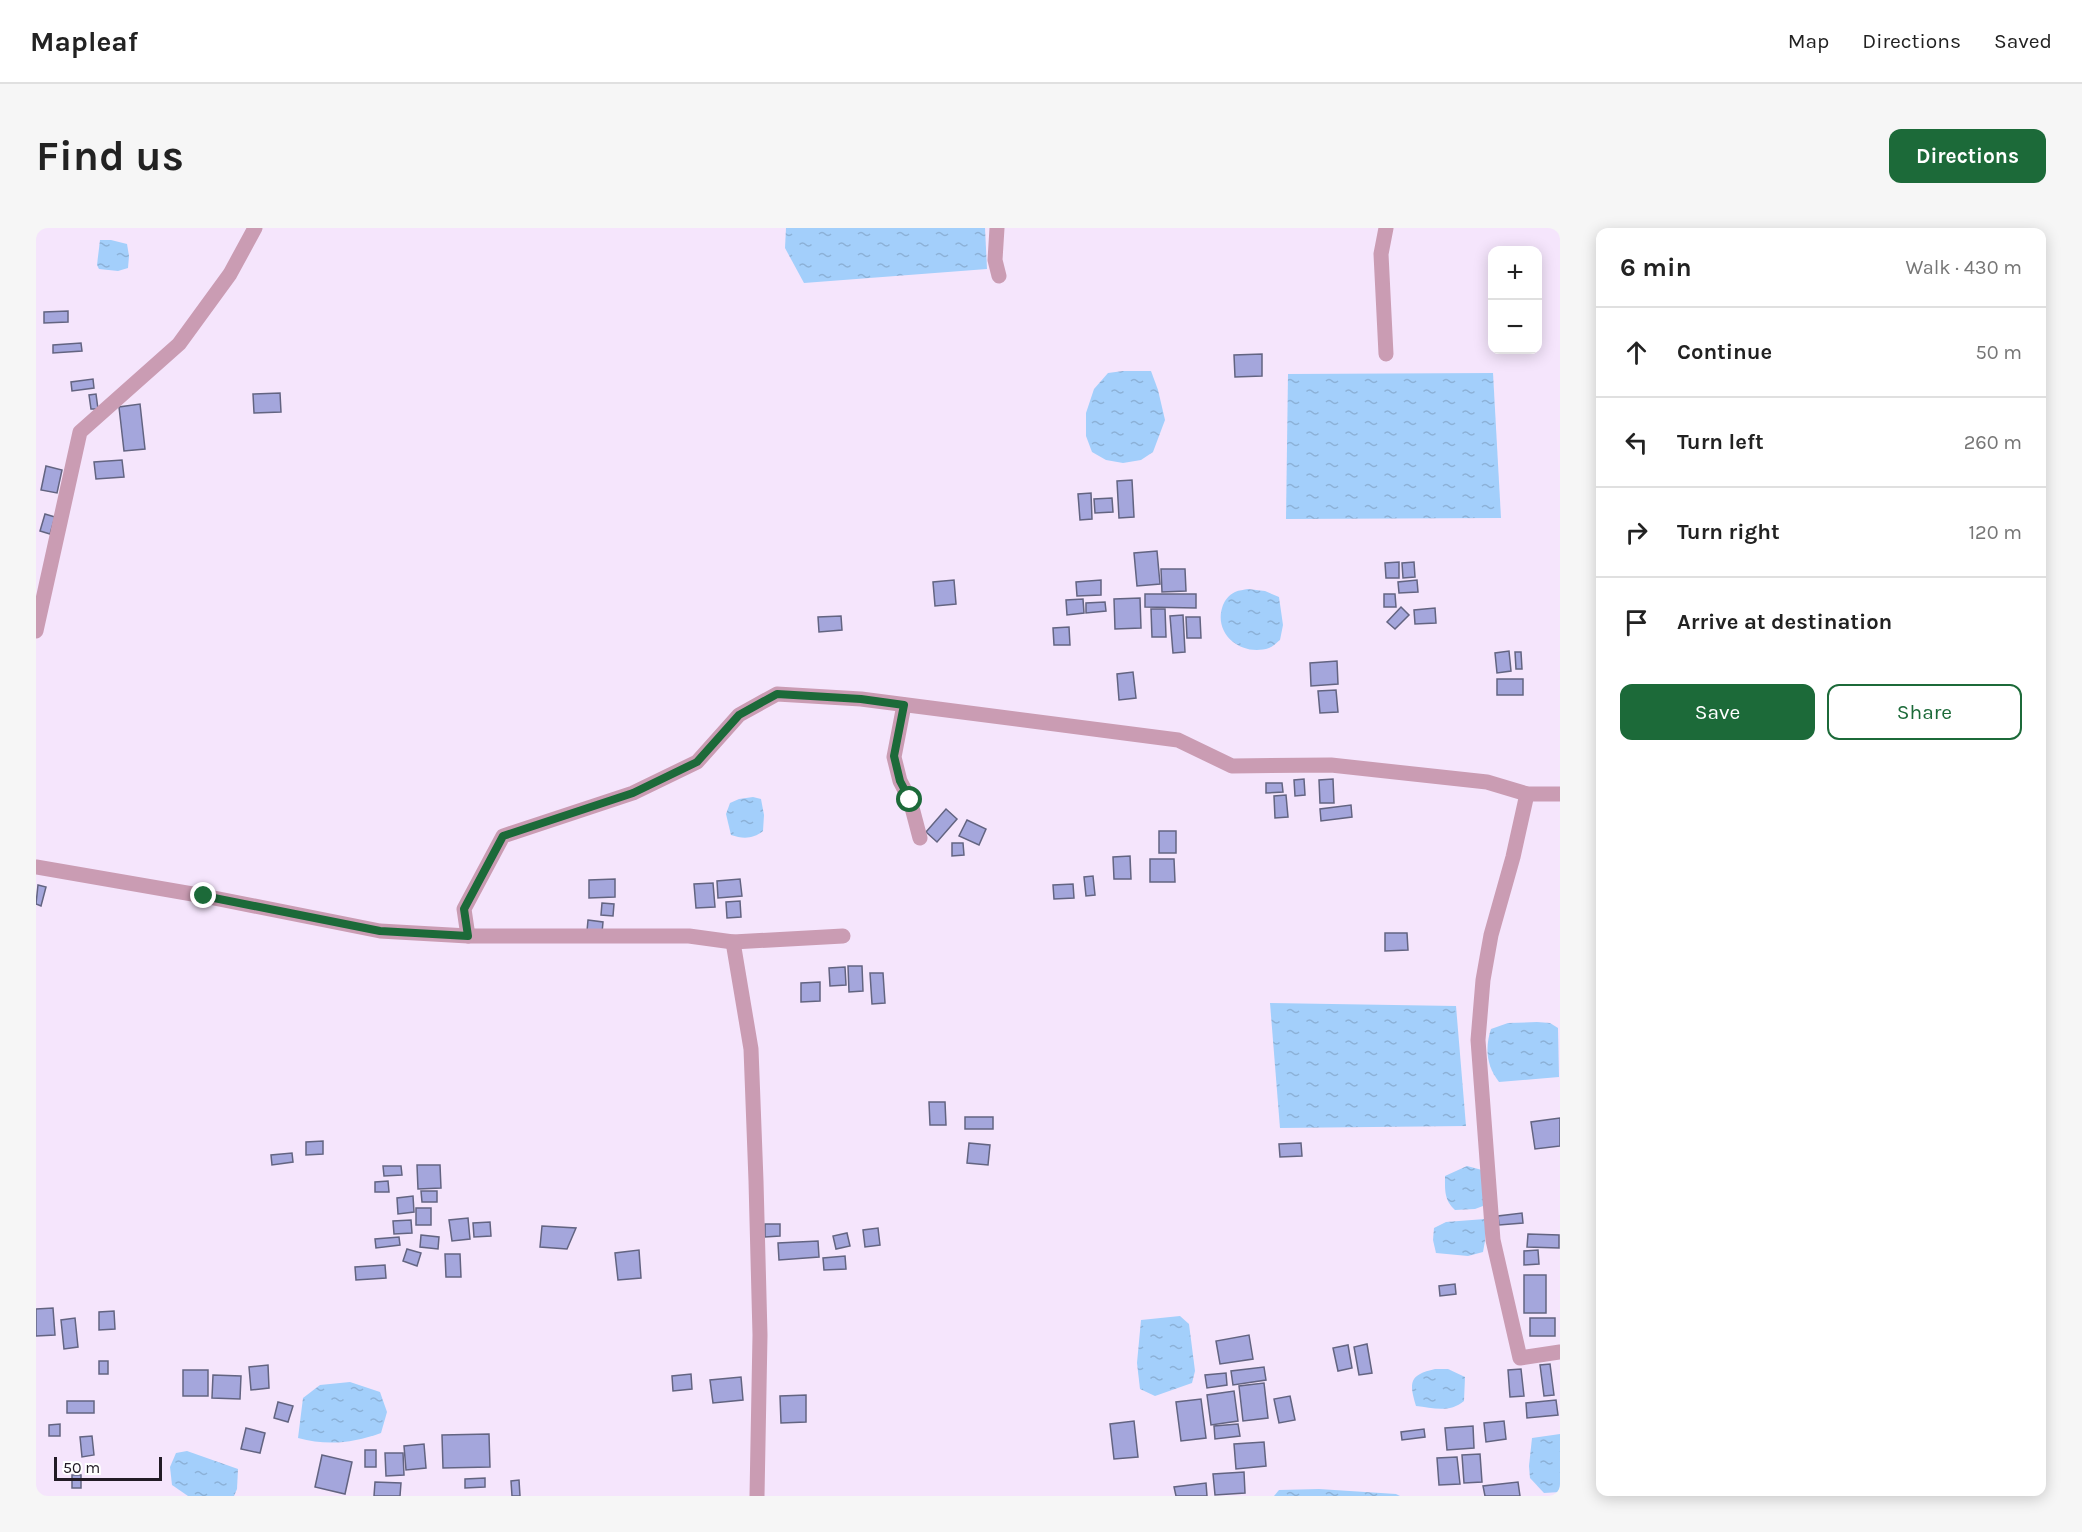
<!DOCTYPE html>
<meta charset="utf-8">
<style>
:root{--surface:#fff;--page:#f6f6f6;--text:#222;--muted:#767676;--line:#e0e0e0;--accent:#1c6a39}
body{margin:0;font-family:Karla,sans-serif;background:var(--page);color:var(--text)}
.controls{position:absolute;right:18px;top:18px;display:grid;overflow:hidden;border-radius:12px;box-shadow:0 3px 15px #0003}
.controls button{width:54px;height:54px;display:grid;place-items:center;padding:0;border:0;border-bottom:2px solid var(--line);background:var(--surface);color:var(--text);font:30px sans-serif}
.scale{position:absolute;left:18px;bottom:15px;width:108px;box-sizing:border-box;padding-left:6px;border:3px solid #221b25;border-top:0;font-size:16px;line-height:21px;white-space:nowrap;color:#221b25;-webkit-text-stroke:4px #fff;paint-order:stroke}
.stop{position:absolute;width:18px;height:18px;margin:-14px;border:4px solid #1c6a39;border-radius:50%;background:#fff}
.stop.end{background:#1c6a39;border-color:#fff;box-shadow:0 2px 6px #0008}
.list{margin:0;padding:0;list-style:none}
h2{display:flex;justify-content:space-between;align-items:center;height:78px;margin:0;padding:0 24px;font-size:26px}
h2 small{font-size:20px;font-weight:400;color:var(--muted)}
.list li{display:grid;grid-template-columns:39px 1fr auto;gap:18px;align-items:center;box-sizing:border-box;height:90px;padding:0 24px;border-top:2px solid var(--line)}
.list b{display:block;font-size:22px;white-space:nowrap}
.list em{font-size:20px;font-style:normal;color:var(--muted)}
.actions{display:flex;gap:12px;padding:18px 24px}
.actions a{flex:1;padding:14px 0;border:2px solid var(--accent);border-radius:12px;text-align:center;font-size:21px;color:var(--accent)}
.actions .main{background:var(--accent);color:#fff}
.icon{flex:none;width:33px;height:33px;fill:none;stroke:currentColor;stroke-width:2;stroke-linecap:round;stroke-linejoin:round}
.map{position:relative;flex:none;width:1524px;height:1268px;overflow:hidden;border-radius:12px}
header{display:flex;align-items:center;gap:36px;box-sizing:border-box;height:84px;padding:0 30px;background:var(--surface);border-bottom:2px solid var(--line)}
header strong{font-size:28px}
nav{display:flex;gap:33px;margin-inline-start:auto;font-size:21px}
.intro{display:flex;align-items:center;justify-content:space-between;box-sizing:border-box;height:144px;padding:0 36px}
h1{margin:0;font-size:42px}
.button{padding:15px 27px;border-radius:12px;background:var(--accent);color:#fff;font-size:21px;font-weight:700}
main{display:flex;gap:36px;padding:0 36px}
aside{flex:1;background:var(--surface);border-radius:12px;box-shadow:0 3px 15px #0003}
.map>svg:first-child{display:block}
</style>
<header>
<strong>Mapleaf</strong>
<nav><a>Map</a><a>Directions</a><a>Saved</a></nav>
</header>
<div class="intro"><h1>Find us</h1><a class="button">Directions</a></div>
<main>
<div class="map">
<svg width="1524" height="1268" viewBox="0 0 1524 1268">
<defs>
<pattern id="water-ripples" width="26" height="14" patternUnits="userSpaceOnUse" patternTransform="scale(1.5)"><rect width="26" height="14" fill="#a3cffb"/><path d="M2 4q2-2 4 0t4 0M15 11q2-2 4 0t4 0" fill="none" stroke="#8cb1d7"/></pattern>
</defs>
<rect width="100%" height="100%" fill="#f5e5fc"/>
<!-- water -->
<g fill="url(#water-ripples)">
<polygon points="750,0 949,0 951,41 768,55 749,20"/>
<polygon points="64,12 75,12 91,16 93,28 92,40 82,43 63,41 61,37"/>
<polygon points="1087,143 1115,143 1122,162 1129,192 1117,224 1105,232 1087,235 1070,232 1056,224 1050,208 1050,185 1058,161 1072,145"/>
<polygon points="1457,145 1465,290 1250,291 1252,146"/>
<path d="M1212 361 1229 363 1243 369 1247 397 1244 412C1241 414 1237 419 1233 420 1206 429 1176 406 1187 377 1189 372 1193 367 1199 364 1203 362 1208 362 1212 361Z"/>
<path d="M717 569 725 571 728 587 727 603C717 611 707 611 695 607L690 586 694 575 703 571Z"/>
<polygon points="1234,775 1420,778 1430,898 1244,900"/>
<path d="M1501 794 1514 795 1522 800 1523 849 1463 854C1450 838 1449 819 1455 801L1472 795Z"/>
<path d="M1431 938 1446 942 1449 967 1447 978 1439 981 1419 982C1408 972 1409 962 1409 948Z"/>
<polygon points="1449,991 1449,1013 1447,1024 1432,1028 1400,1025 1397,1012 1398,1000 1410,994"/>
<polygon points="1144,1088 1153,1096 1159,1143 1156,1155 1119,1168 1104,1161 1101,1135 1105,1092"/>
<path d="M1399 1141H1412L1429 1149 1428 1173C1414 1185 1397 1180 1380 1178 1373 1154 1373 1147 1399 1141Z"/>
<path d="M314 1154 344 1164 351 1184 345 1205C317 1215 291 1218 262 1210L267 1170 284 1157Z"/>
<polygon points="1524,1206 1524,1264 1508,1265 1494,1250 1493,1238 1496,1210"/>
<polygon points="151,1223 202,1241 201,1261 198,1268 152,1268 136,1257 134,1239 140,1225"/>
<polygon points="1283,1261 1360,1266 1364,1268 1238,1268 1243,1262"/>
</g>
<!-- building -->
<g fill="#a4a6dc" stroke="#636481" stroke-width="1.5">
<polygon points="32,83 32,94 8,95 8,84"/>
<polygon points="45,115 46,123 17,125 17,117"/>
<polygon points="1226,126 1226,148 1199,149 1198,127"/>
<polygon points="57,151 58,160 36,163 35,154"/>
<polygon points="244,165 245,184 218,185 217,166"/>
<polygon points="60,166 62,181 55,181 53,167"/>
<polygon points="104,176 109,221 88,223 83,179"/>
<polygon points="86,232 88,249 60,251 58,234"/>
<polygon points="10,238 26,242 21,265 5,262"/>
<polygon points="1096,252 1098,289 1083,290 1081,253"/>
<polygon points="1055,265 1056,291 1044,292 1042,266"/>
<polygon points="1076,270 1077,284 1059,285 1058,271"/>
<polygon points="9,286 19,289 14,306 4,303"/>
<polygon points="1121,323 1124,356 1101,358 1098,325"/>
<polygon points="1363,334 1363,350 1350,350 1349,335"/>
<polygon points="1378,334 1379,349 1367,350 1366,335"/>
<polygon points="1125,341 1149,341 1150,363 1126,364"/>
<polygon points="918,352 920,376 899,378 897,354"/>
<polygon points="1065,352 1065,367 1041,368 1040,354"/>
<polygon points="1381,352 1382,364 1363,365 1362,354"/>
<polygon points="1109,366 1160,366 1160,380 1109,379"/>
<polygon points="1348,366 1359,366 1360,379 1348,379"/>
<polygon points="1104,370 1105,400 1079,401 1078,371"/>
<polygon points="1047,371 1048,385 1031,387 1030,372"/>
<polygon points="1069,374 1070,383 1050,385 1050,375"/>
<polygon points="1365,379 1373,387 1359,401 1351,394"/>
<polygon points="1399,380 1400,395 1379,396 1378,382"/>
<polygon points="1115,381 1129,381 1130,409 1116,409"/>
<polygon points="1147,387 1149,424 1137,425 1134,388"/>
<polygon points="805,388 806,402 783,404 782,389"/>
<polygon points="1150,389 1164,389 1165,410 1151,410"/>
<polygon points="1033,399 1034,417 1018,417 1017,400"/>
<polygon points="1473,423 1475,443 1461,445 1459,425"/>
<polygon points="1479,424 1485,424 1486,441 1480,441"/>
<polygon points="1301,433 1302,456 1275,458 1274,435"/>
<polygon points="1097,444 1100,470 1083,472 1081,446"/>
<rect x="1461" y="451" width="26" height="16"/>
<polygon points="1300,462 1302,484 1284,485 1282,463"/>
<polygon points="1268,551 1269,567 1259,568 1258,552"/>
<polygon points="1297,551 1298,575 1284,575 1283,552"/>
<polygon points="1230,555 1246,555 1247,564 1230,565"/>
<polygon points="1250,567 1252,589 1239,590 1238,568"/>
<polygon points="1315,577 1316,589 1285,593 1284,581"/>
<polygon points="910,581 921,591 901,614 890,604"/>
<polygon points="931,592 950,601 943,617 923,608"/>
<rect x="1123" y="603" width="17" height="22"/>
<polygon points="916,615 927,615 928,627 916,628"/>
<polygon points="1094,628 1095,651 1078,651 1077,629"/>
<polygon points="1114,631 1138,631 1139,654 1114,654"/>
<polygon points="1057,648 1059,667 1050,668 1048,649"/>
<polygon points="579,651 579,669 553,670 553,652"/>
<polygon points="704,651 706,668 682,670 681,653"/>
<polygon points="677,655 679,679 660,680 658,656"/>
<polygon points="1037,656 1038,670 1018,671 1017,657"/>
<polygon points="2,657 10,659 5,678 0,676"/>
<polygon points="704,673 705,689 691,690 690,674"/>
<polygon points="566,675 578,676 577,688 565,687"/>
<polygon points="552,692 567,694 566,705 551,703"/>
<polygon points="1349,705 1371,705 1372,722 1349,723"/>
<polygon points="812,738 826,738 827,763 813,764"/>
<polygon points="809,739 810,757 794,758 793,740"/>
<polygon points="834,745 847,745 849,775 836,776"/>
<polygon points="784,754 784,773 765,774 765,755"/>
<polygon points="893,874 909,874 910,897 894,897"/>
<rect x="929" y="889" width="28" height="12"/>
<polygon points="1524,890 1524,918 1499,921 1495,894"/>
<polygon points="287,913 287,926 270,927 270,914"/>
<polygon points="933,915 954,917 952,937 931,935"/>
<polygon points="1265,915 1266,928 1244,929 1243,916"/>
<polygon points="256,925 257,934 236,937 235,927"/>
<polygon points="381,937 404,937 405,960 382,961"/>
<polygon points="347,938 365,938 366,947 348,948"/>
<polygon points="352,953 353,964 339,964 339,954"/>
<polygon points="385,963 401,963 401,974 386,974"/>
<polygon points="377,968 378,984 362,986 361,970"/>
<rect x="380" y="980" width="15" height="17"/>
<polygon points="1486,985 1487,995 1463,997 1462,988"/>
<polygon points="432,990 434,1011 416,1013 413,992"/>
<polygon points="375,992 376,1005 358,1006 357,993"/>
<polygon points="454,994 455,1008 438,1009 437,995"/>
<polygon points="729,996 744,996 744,1008 729,1009"/>
<polygon points="506,998 540,1000 531,1021 504,1019"/>
<polygon points="842,1000 844,1017 829,1019 827,1002"/>
<polygon points="811,1005 814,1018 800,1021 797,1008"/>
<polygon points="1492,1006 1523,1007 1523,1020 1491,1019"/>
<polygon points="385,1007 403,1009 402,1021 384,1019"/>
<polygon points="363,1009 364,1017 340,1020 339,1011"/>
<polygon points="782,1013 783,1029 743,1032 742,1015"/>
<polygon points="371,1021 385,1025 381,1038 367,1033"/>
<polygon points="603,1022 605,1050 582,1052 579,1025"/>
<polygon points="1502,1022 1503,1036 1488,1037 1488,1023"/>
<polygon points="409,1026 424,1026 425,1049 410,1049"/>
<polygon points="809,1028 810,1041 788,1042 787,1030"/>
<polygon points="349,1037 350,1050 320,1052 319,1039"/>
<rect x="1488" y="1047" width="22" height="38"/>
<polygon points="1419,1056 1420,1066 1404,1068 1403,1058"/>
<polygon points="17,1080 19,1107 0,1108 0,1081"/>
<polygon points="78,1083 79,1101 63,1102 63,1084"/>
<polygon points="39,1090 42,1119 28,1121 25,1092"/>
<rect x="1494" y="1090" width="25" height="18"/>
<polygon points="1213,1107 1217,1131 1184,1136 1180,1113"/>
<polygon points="1331,1116 1336,1145 1323,1147 1318,1119"/>
<polygon points="1312,1117 1316,1140 1302,1143 1297,1120"/>
<rect x="63" y="1133" width="9" height="13"/>
<polygon points="1514,1136 1518,1167 1508,1168 1504,1137"/>
<polygon points="232,1137 233,1160 215,1162 213,1139"/>
<polygon points="1228,1139 1230,1152 1197,1157 1195,1143"/>
<polygon points="1485,1141 1488,1168 1474,1169 1472,1142"/>
<rect x="147" y="1142" width="25" height="26"/>
<polygon points="1190,1145 1191,1157 1171,1160 1169,1147"/>
<polygon points="655,1146 656,1161 637,1163 636,1148"/>
<polygon points="177,1147 205,1148 204,1171 176,1170"/>
<polygon points="705,1149 707,1172 677,1175 674,1152"/>
<polygon points="1228,1155 1232,1190 1207,1193 1203,1158"/>
<polygon points="1198,1163 1202,1193 1175,1197 1171,1167"/>
<polygon points="770,1167 770,1194 745,1195 744,1168"/>
<polygon points="1254,1168 1259,1192 1243,1195 1238,1171"/>
<polygon points="1165,1171 1170,1210 1145,1213 1140,1174"/>
<polygon points="1520,1172 1522,1187 1491,1190 1490,1175"/>
<rect x="31" y="1173" width="27" height="12"/>
<polygon points="242,1174 257,1178 252,1194 238,1190"/>
<polygon points="1098,1193 1102,1229 1078,1231 1074,1196"/>
<polygon points="1468,1193 1470,1211 1450,1214 1448,1195"/>
<polygon points="24,1196 24,1208 13,1208 13,1197"/>
<polygon points="1202,1196 1204,1208 1179,1211 1178,1198"/>
<polygon points="1437,1198 1438,1220 1411,1222 1409,1200"/>
<polygon points="210,1200 229,1205 224,1225 205,1221"/>
<polygon points="1388,1201 1389,1209 1366,1212 1365,1204"/>
<polygon points="453,1206 454,1239 407,1240 406,1207"/>
<polygon points="56,1208 58,1227 46,1229 44,1209"/>
<polygon points="1228,1214 1230,1238 1200,1241 1198,1216"/>
<polygon points="388,1216 390,1240 370,1242 368,1218"/>
<rect x="329" y="1222" width="11" height="17"/>
<polygon points="349,1225 367,1225 368,1247 350,1248"/>
<polygon points="1444,1226 1446,1254 1428,1255 1426,1227"/>
<polygon points="286,1227 316,1234 309,1266 279,1259"/>
<polygon points="1421,1229 1424,1256 1403,1257 1401,1230"/>
<polygon points="1208,1244 1209,1265 1179,1267 1177,1246"/>
<rect x="36" y="1247" width="9" height="13"/>
<polygon points="449,1250 449,1259 429,1260 429,1251"/>
<polygon points="483,1252 484,1268 476,1268 475,1253"/>
<polygon points="339,1254 365,1255 364,1268 338,1268"/>
<polygon points="1482,1254 1484,1268 1449,1268 1447,1258"/>
<polygon points="1170,1255 1171,1268 1140,1268 1138,1259"/>
</g>
<g fill="none" stroke-linecap="round" stroke-linejoin="round">
<!-- street -->
<g stroke="#ca9cb3" stroke-width="15">
<polyline points="961,0 959,32 963,48"/>
<polyline points="1350,126 1345,26 1350,0"/>
<polyline points="0,403 44,204 143,116 194,46 219,0"/>
<polyline points="868,477 858,529 864,553 874,572 884,610"/>
<polyline points="1491,566 1477,629 1455,707 1447,752 1442,812 1457,1012 1484,1130 1524,1124"/>
<polyline points="0,639 168,668 344,703 432,708 653,708 697,714 807,708"/>
<polyline points="432,708 428,681 467,608 597,565 661,534 703,487 741,466 825,471 1142,512 1196,538 1295,537 1451,554 1491,566 1524,566"/>
<polyline points="697,714 715,821 720,953 724,1107 721,1268"/>
</g>
</g>
<g fill="none" stroke-linecap="round" stroke-linejoin="round">
<!-- route -->
<polyline stroke="#1c6a39" stroke-width="8" points="168,668 344,703 432,708 428,681 467,608 597,565 661,534 703,487 741,466 825,471 868,477 858,528 864,553 874,572"/>
</g>
</svg>
<div class="controls">
<button>+</button>
<button>−</button>
</div>
<div class="scale">50 m</div>
<div class="stop" style="left:874px;top:572px"></div>
<div class="stop end" style="left:168px;top:668px"></div>
</div>
<aside>
<h2>6 min<small>Walk · 430 m</small></h2>
<ul class="list">
<li><svg class="icon" aria-label="ahead" viewBox="0 0 24 24"><path d="M12 20V5M6 11l6-6 6 6"/></svg><div><b>Continue</b></div><em>50 m</em></li>
<li><svg class="icon" aria-label="left" viewBox="0 0 24 24"><path d="M17 20v-9H6M10 6l-5 5 5 5"/></svg><div><b>Turn left</b></div><em>260 m</em></li>
<li><svg class="icon" aria-label="right" viewBox="0 0 24 24"><path d="M7 20v-9h11M14 6l5 5-5 5"/></svg><div><b>Turn right</b></div><em>120 m</em></li>
<li><svg class="icon" aria-label="arrive" viewBox="0 0 24 24"><path d="M6 21V4h12l-3 4 3 4H6"/></svg><div><b>Arrive at destination</b></div></li>
</ul>
<div class="actions"><a class="main">Save</a><a>Share</a></div>
</aside>
</main>
